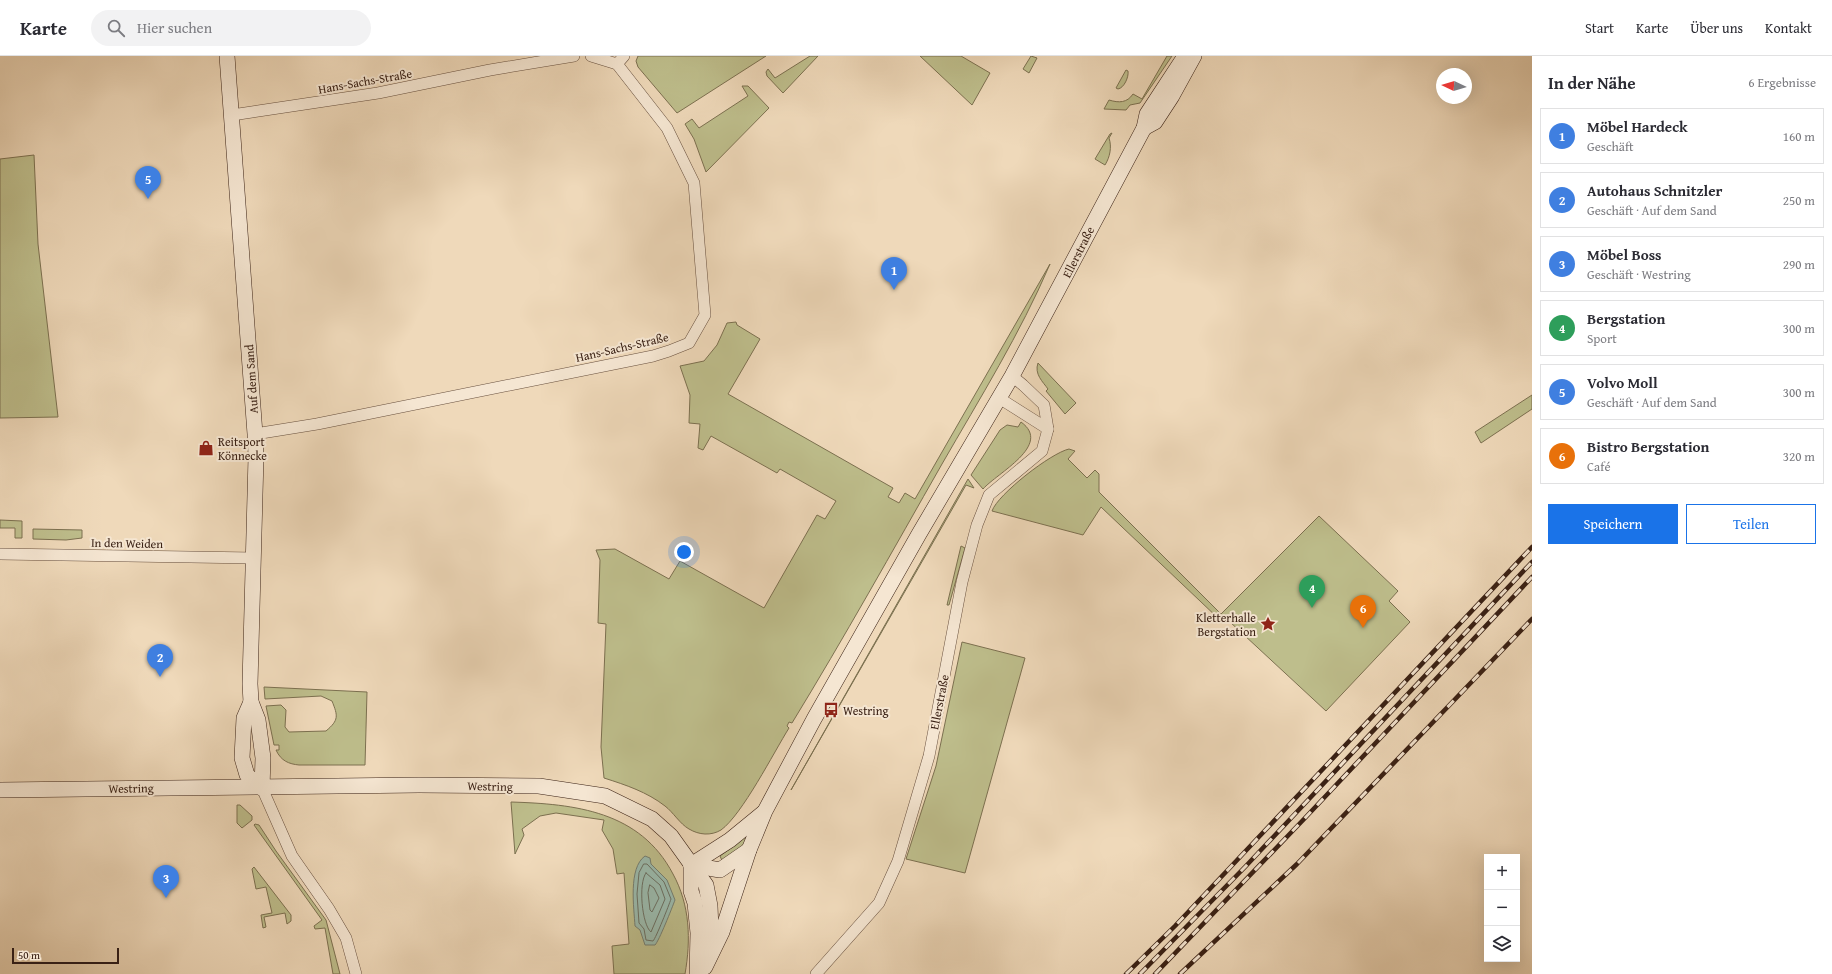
<!DOCTYPE html>
<html lang="de">
<meta charset="utf-8">
<style>
:root{--surface:#fff;--page:#f2f2f3;--text:#2b2b33;--muted:#7c7c81;--line:#e1e1e2;--accent:#1a73e8}
body{margin:0;font-family:"Gentium Book Plus",serif;background:var(--page);color:var(--text)}
.controls{position:absolute;right:12px;bottom:12px;display:grid;overflow:hidden;border-radius:0px;box-shadow:0 4px 16px #0002}
.controls button{width:36px;height:36px;display:grid;place-items:center;padding:0;border:0;border-bottom:1px solid var(--line);background:var(--surface);color:var(--text);font:20px sans-serif}
.compass{position:absolute;left:1436px;top:12px;width:36px;height:36px;border-radius:50%;background:var(--surface);box-shadow:0 4px 16px #0002;rotate:274deg}
.scale{position:absolute;left:12px;bottom:10px;width:107px;box-sizing:border-box;padding-left:4px;border:2px solid #3a2115;border-top:0;font-size:11px;line-height:14px;white-space:nowrap;color:#3a2115;-webkit-text-stroke:3px #f5e6d2;paint-order:stroke}
.you{position:absolute;left:684px;top:496px;width:14px;height:14px;margin:-10px;border:3px solid #fff;border-radius:50%;background:#1a73e8;box-shadow:0 0 0 6px #1a73e833}
.badge{display:grid;place-items:center;width:26px;height:26px;border-radius:50%;background:var(--accent);color:#fff;font-size:13px;font-weight:700}
.pin{position:absolute;translate:-50% -33px;filter:drop-shadow(0 1px 2px #0008)}
.pin::after{content:'';position:absolute;top:21px;width:14px;height:12px;background:inherit;clip-path:polygon(0 0,100% 0,50% 100%)}
.list{margin:0;padding:0;list-style:none}
h2{display:flex;justify-content:space-between;align-items:center;height:52px;margin:0;padding:0 16px;font-size:17px}
h2 small{font-size:13px;font-weight:400;color:var(--muted)}
.list li{display:grid;grid-template-columns:26px 1fr auto;gap:12px;align-items:center;box-sizing:border-box;height:56px;margin:0 8px 8px;padding:0 8px;border:1px solid var(--line);border-radius:0px}
.list b{display:block;font-size:15px;white-space:nowrap}
.list p{margin:0;font-size:13px;white-space:nowrap;color:var(--muted)}
.list em{font-size:13px;font-style:normal;color:var(--muted)}
.actions{display:flex;gap:8px;padding:12px 16px}
.actions a{flex:1;padding:9px 0;border:1px solid var(--accent);border-radius:0px;text-align:center;font-size:14px;color:var(--accent)}
.actions .main{background:var(--accent);color:#fff}
.icon{flex:none;width:22px;height:22px;fill:none;stroke:currentColor;stroke-width:2;stroke-linecap:round;stroke-linejoin:round}
.map{position:relative;flex:none;width:1532px;height:918px;overflow:hidden}
header{display:flex;align-items:center;gap:24px;box-sizing:border-box;height:56px;padding:0 20px;background:var(--surface);border-bottom:1px solid var(--line)}
header strong{font-size:19px}
nav{display:flex;gap:22px;margin-inline-start:auto;font-size:14px}
.search{width:280px;height:36px;background:var(--page);display:flex;align-items:center;gap:10px;box-sizing:border-box;padding:0 14px;border-radius:22px;color:var(--muted);font-size:15px}
main{display:flex}
aside{flex:1;background:var(--surface)}
.map>svg:first-child{display:block}
</style>
<header>
<strong>Karte</strong>
<div class="search"><svg class="icon" aria-label="search" viewBox="0 0 24 24"><circle cx="10" cy="10" r="6"/><path d="M15 15l6 6"/></svg>Hier suchen</div>
<nav><a>Start</a><a>Karte</a><a>Über uns</a><a>Kontakt</a></nav>
</header>
<main>
<div class="map">
<svg width="1532" height="918" viewBox="0 0 1532 918">
<rect width="100%" height="100%" fill="#efd9ba"/>
<filter id="stains"><feTurbulence type="fractalNoise" baseFrequency=".005" numOctaves="4"/><feColorMatrix values="0 0 0 0 .2 0 0 0 0 .09 0 0 0 0 .02 0 0 0 .5 -.17"/></filter>
<radialGradient id="worn" r=".72"><stop offset=".6" stop-color="#630" stop-opacity="0"/><stop offset="1" stop-color="#630" stop-opacity=".3"/></radialGradient>
<!-- green -->
<g fill="#bebe8c" stroke="#7c7050">
<polygon points="638,0 766,0 677,57 638,11 636,5"/>
<polygon points="810,0 818,0 783,37 767,20 766,16 768,13 775,22"/>
<polygon points="920,0 961,0 990,17 972,49"/>
<polygon points="1031,0 1037,2 1029,17 1023,13"/>
<path d="M1167 0H1172L1140 47 1130 49 1126 54 1104 53 1109 44C1119 47 1127 47 1133 38L1142 43Z"/>
<path d="M1126 14 1128 15C1129 21 1124 32 1118 33L1116 32Z"/>
<polygon points="742,30 748,30 769,52 706,116 694,83 685,68 692,63 699,72 748,40"/>
<path d="M1112 77 1109 82C1112 91 1110 101 1105 109L1095 103 1110 78Z"/>
<polygon points="34,99 38,188 58,361 0,362 0,103"/>
<path d="M1050 208C1020 278 980 342 942 408 893 494 844 582 792 667L789 666 787 670 789 672C774 696 742 759 721 774 711 780 699 779 689 773 680 768 673 756 665 750 647 736 626 729 604 722L601 691 606 568 598 567 600 504 596 494 615 493 669 523 680 505 764 552 817 459 825 463 836 445 780 413 777 417 711 380 703 394 698 392 700 368 689 367 690 339 680 310 704 305 717 289 727 267 736 266 737 269 760 283 728 338 893 432 888 441 899 447 905 437 915 443Z"/>
<path d="M1038 307 1076 347 1065 358 1046 335 1048 333C1043 326 1034 318 1038 307Z"/>
<polygon points="1532,339 1532,353 1481,387 1475,376"/>
<path d="M1021 366C1053 389 997 417 983 433L971 419 1000 374 1007 369 1018 371Z"/>
<path d="M1069 393 1075 395 1068 403 1087 422 1095 414 1099 418V436L1221 558 1319 460 1398 535 1389 545 1410 566 1326 655 1230 566 1220 564 1101 451 1083 479 992 455C998 438 1051 397 1069 393Z"/>
<polygon points="968,423 974,432 966,429 791,734"/>
<polygon points="0,464 22,465 22,482 15,482 15,472 0,472"/>
<polygon points="33,473 82,474 82,482 66,484 33,483"/>
<polygon points="961,490 965,492 949,549 947,549"/>
<polygon points="962,586 1025,602 965,817 906,803 936,710"/>
<path d="M264 631 367 636 365 709H299C289 708 281 705 276 694H279V689H274L266 650 281 649 286 654 285 671 289 676 326 675C339 664 338 660 332 645L321 640 265 643Z"/>
<path d="M511 746C575 748 640 755 673 818 690 849 691 884 685 918H614L612 890 629 888 624 817 617 818 613 793 602 774 604 764 556 757 540 760 522 773 524 779 515 798Z"/>
<polygon points="237,749 240,749 252,760 252,764 242,772 237,767"/>
<polygon points="255,768 259,769 276,795 326,864 340,918 333,918 325,872 315,873 314,870 322,864 254,769"/>
<polygon points="749,776 743,790 723,807 720,800 738,787"/>
<polygon points="254,811 291,859 291,865 287,868 285,857 264,861 266,871 263,872 261,859 272,857 266,831 256,833 252,813"/>
</g>
<!-- water -->
<path fill="#9abaad" stroke="#747d70" d="M645 800 650 802 651 808 667 824 675 844C672 852 659 885 655 889H645L640 874 635 870C634 852 628 812 645 800Z"/>
<g fill="none" stroke-linecap="round" stroke-linejoin="round">
<!-- shore -->
<g stroke="#6a6e61" stroke-width="1">
<path d="M644 808H647L664 826 671 843C669 849 656 882 653 885L646 884 644 873 639 867 637 838 639 817Z"/>
<path d="M646 817 660 829 665 843 651 876C642 869 638 827 646 817Z"/>
<polygon points="650,829 654,832 659,842 652,856 650,854 648,837"/>
</g>
<defs>
<g id="street">
<polyline points="617,8 624,0"/>
<polyline points="232,59 378,37 490,14 574,0"/>
<polyline points="999,342 1048,373"/>
<polyline points="255,378 317,368 653,300 669,295 689,287 705,259 694,127 667,72 617,8 591,0"/>
<polyline points="0,498 254,502"/>
<polyline points="262,732 292,800 329,853 346,882 356,918"/>
<polyline points="816,918 879,847 898,805 929,700 962,526 977,469 989,439 1042,395 1048,373 1044,349 1023,329 1012,320"/>
</g>
<g id="secondary">
<polyline points="227,0 255,378 256,401 250,628 251,646 258,664 263,702 262,732"/>
<polyline points="1144,72 1155,66 1172,40 1194,0"/>
<polyline points="251,646 244,662 242,702 247,719 262,732"/>
<polyline points="0,734 419,729 539,730 605,740 652,763 671,780 706,829 710,850 711,874 707,895"/>
<polyline points="691,809 691,835 695,847 698,877 697,918"/>
<polyline points="691,809 730,784 763,757"/>
<polyline points="691,809 720,814 749,794"/>
<polyline points="705,911 722,876 749,794 765,755 814,663 919,478 1012,320 1144,72 1147,58 1185,0"/>
</g>
</defs>
<!-- street casing -->
<use href="#street" stroke="#674f3e" stroke-width="12"/>
<!-- secondary casing -->
<use href="#secondary" stroke="#3a2115" stroke-width="16"/>
<!-- street -->
<use href="#street" stroke="#f5e6d2" stroke-width="11"/>
<!-- secondary -->
<use href="#secondary" stroke="#f5e6d2" stroke-width="15"/>
<defs>
<g id="rail">
<polyline points="1126,918 1175,870 1532,491"/>
<polyline points="1140,918 1245,811 1532,506"/>
<polyline points="1155,918 1305,762 1532,521"/>
<polyline points="1180,918 1297,808 1532,563"/>
</g>
</defs>
<!-- rail casing -->
<use href="#rail" stroke="#3a2115" stroke-width="4.5"/>
<!-- rail -->
<use href="#rail" stroke="#f5e6d2" stroke-width="3" stroke-dasharray="9" stroke-linecap="butt"/>
</g>
<!-- icons -->
<defs>
<symbol id="shop-bare" viewBox="-9 -9 18 18"><path d="M-5-2.5h2.3a2.7 3.5 0 0 1 5.4 0H5L5.5 6h-11ZM-1.5-2.5h3a1.5 2.3 0 0 0-3 0Z" fill="#8f2418" stroke="#f5e6d2" stroke-width="2.5" paint-order="stroke"/></symbol>
<symbol id="sight-bare" viewBox="-9 -9 18 18"><path d="M0-6L1.8-2.2L6-1.7L2.9 1.2L3.7 5.4L0 3.3L-3.7 5.4L-2.9 1.2L-6-1.7L-1.8-2.2Z" fill="#8f2418" stroke="#f5e6d2" stroke-width="2.5" paint-order="stroke"/></symbol>
<symbol id="bus-bare" viewBox="-9 -9 18 18"><path d="M-5-6H5V4H4V6H2V4H-2V6H-4V4H-5ZM-3.5-4V0h7V-4ZM-3.5 1.2v1.5H-2V1.2ZM2 1.2v1.5H3.5V1.2Z" fill="#8f2418" stroke="#f5e6d2" stroke-width="2.5" paint-order="stroke"/></symbol>
</defs>
<g fill-rule="evenodd">
<use href="#shop-bare" x="195" y="381" width="22" height="22"/>
<use href="#sight-bare" x="1257" y="557" width="22" height="22"/>
<use href="#bus-bare" x="820" y="643" width="22" height="22"/>
</g>
<g text-anchor="middle" dominant-baseline="central" stroke-width="4" stroke-linejoin="round" paint-order="stroke">
<!-- street labels -->
<g font-size="12" fill="#3a2115" stroke="#f5e6d2">
<text transform="translate(365 25) rotate(-10)">Hans-Sachs-Straße</text>
<text transform="translate(1078 196) rotate(-63)">Ellerstraße</text>
<text transform="translate(622 291) rotate(-13)">Hans-Sachs-Straße</text>
<text transform="translate(251 323) rotate(-94)">Auf dem Sand</text>
<text transform="translate(127 487) rotate(1)">In den Weiden</text>
<text transform="translate(939 646) rotate(-79)">Ellerstraße</text>
<text transform="translate(490 730) rotate(1)">Westring</text>
<text transform="translate(131 732) rotate(-1)">Westring</text>
</g>
<!-- poi labels -->
<g font-size="12" fill="#3a2115" stroke="#f5e6d2" text-anchor="start">
<text x="218" y="385">Reitsport<tspan x="218" dy="14">Könnecke</tspan></text>
<text x="1256" y="561" text-anchor="end">Kletterhalle<tspan x="1256" dy="14">Bergstation</tspan></text>
<text x="843" y="654">Westring</text>
</g>
</g>
<rect width="100%" height="100%" filter="url(#stains)"/>
<rect width="100%" height="100%" fill="url(#worn)"/>
</svg>
<div class="controls">
<button>+</button>
<button>−</button>
<button><svg class="icon" aria-label="layers" viewBox="0 0 24 24"><path d="M12 4l9 5-9 5-9-5zM3 14l9 5 9-5"/></svg></button>
</div>
<svg class="compass" viewBox="-18 -18 36 36"><path d="M0-13l5 13h-10z" fill="#e53935"/><path d="M0 13l5-13h-10z" fill="#7c7c81"/></svg>
<div class="scale">50 m</div>
<div class="you"></div>
<div class="pin badge" style="left:894px;top:234px;background:#3f7fe0">1</div>
<div class="pin badge" style="left:160px;top:621px;background:#3f7fe0">2</div>
<div class="pin badge" style="left:166px;top:842px;background:#3f7fe0">3</div>
<div class="pin badge" style="left:1312px;top:552px;background:#2e9e5b">4</div>
<div class="pin badge" style="left:148px;top:143px;background:#3f7fe0">5</div>
<div class="pin badge" style="left:1363px;top:572px;background:#e8710a">6</div>
</div>
<aside>
<h2>In der Nähe<small>6 Ergebnisse</small></h2>
<ul class="list">
<li><span class="badge" style="background:#3f7fe0">1</span><div><b>Möbel Hardeck</b><p>Geschäft</p></div><em>160 m</em></li>
<li><span class="badge" style="background:#3f7fe0">2</span><div><b>Autohaus Schnitzler</b><p>Geschäft · Auf dem Sand</p></div><em>250 m</em></li>
<li><span class="badge" style="background:#3f7fe0">3</span><div><b>Möbel Boss</b><p>Geschäft · Westring</p></div><em>290 m</em></li>
<li><span class="badge" style="background:#2e9e5b">4</span><div><b>Bergstation</b><p>Sport</p></div><em>300 m</em></li>
<li><span class="badge" style="background:#3f7fe0">5</span><div><b>Volvo Moll</b><p>Geschäft · Auf dem Sand</p></div><em>300 m</em></li>
<li><span class="badge" style="background:#e8710a">6</span><div><b>Bistro Bergstation</b><p>Café</p></div><em>320 m</em></li>
</ul>
<div class="actions"><a class="main">Speichern</a><a>Teilen</a></div>
</aside>
</main>
